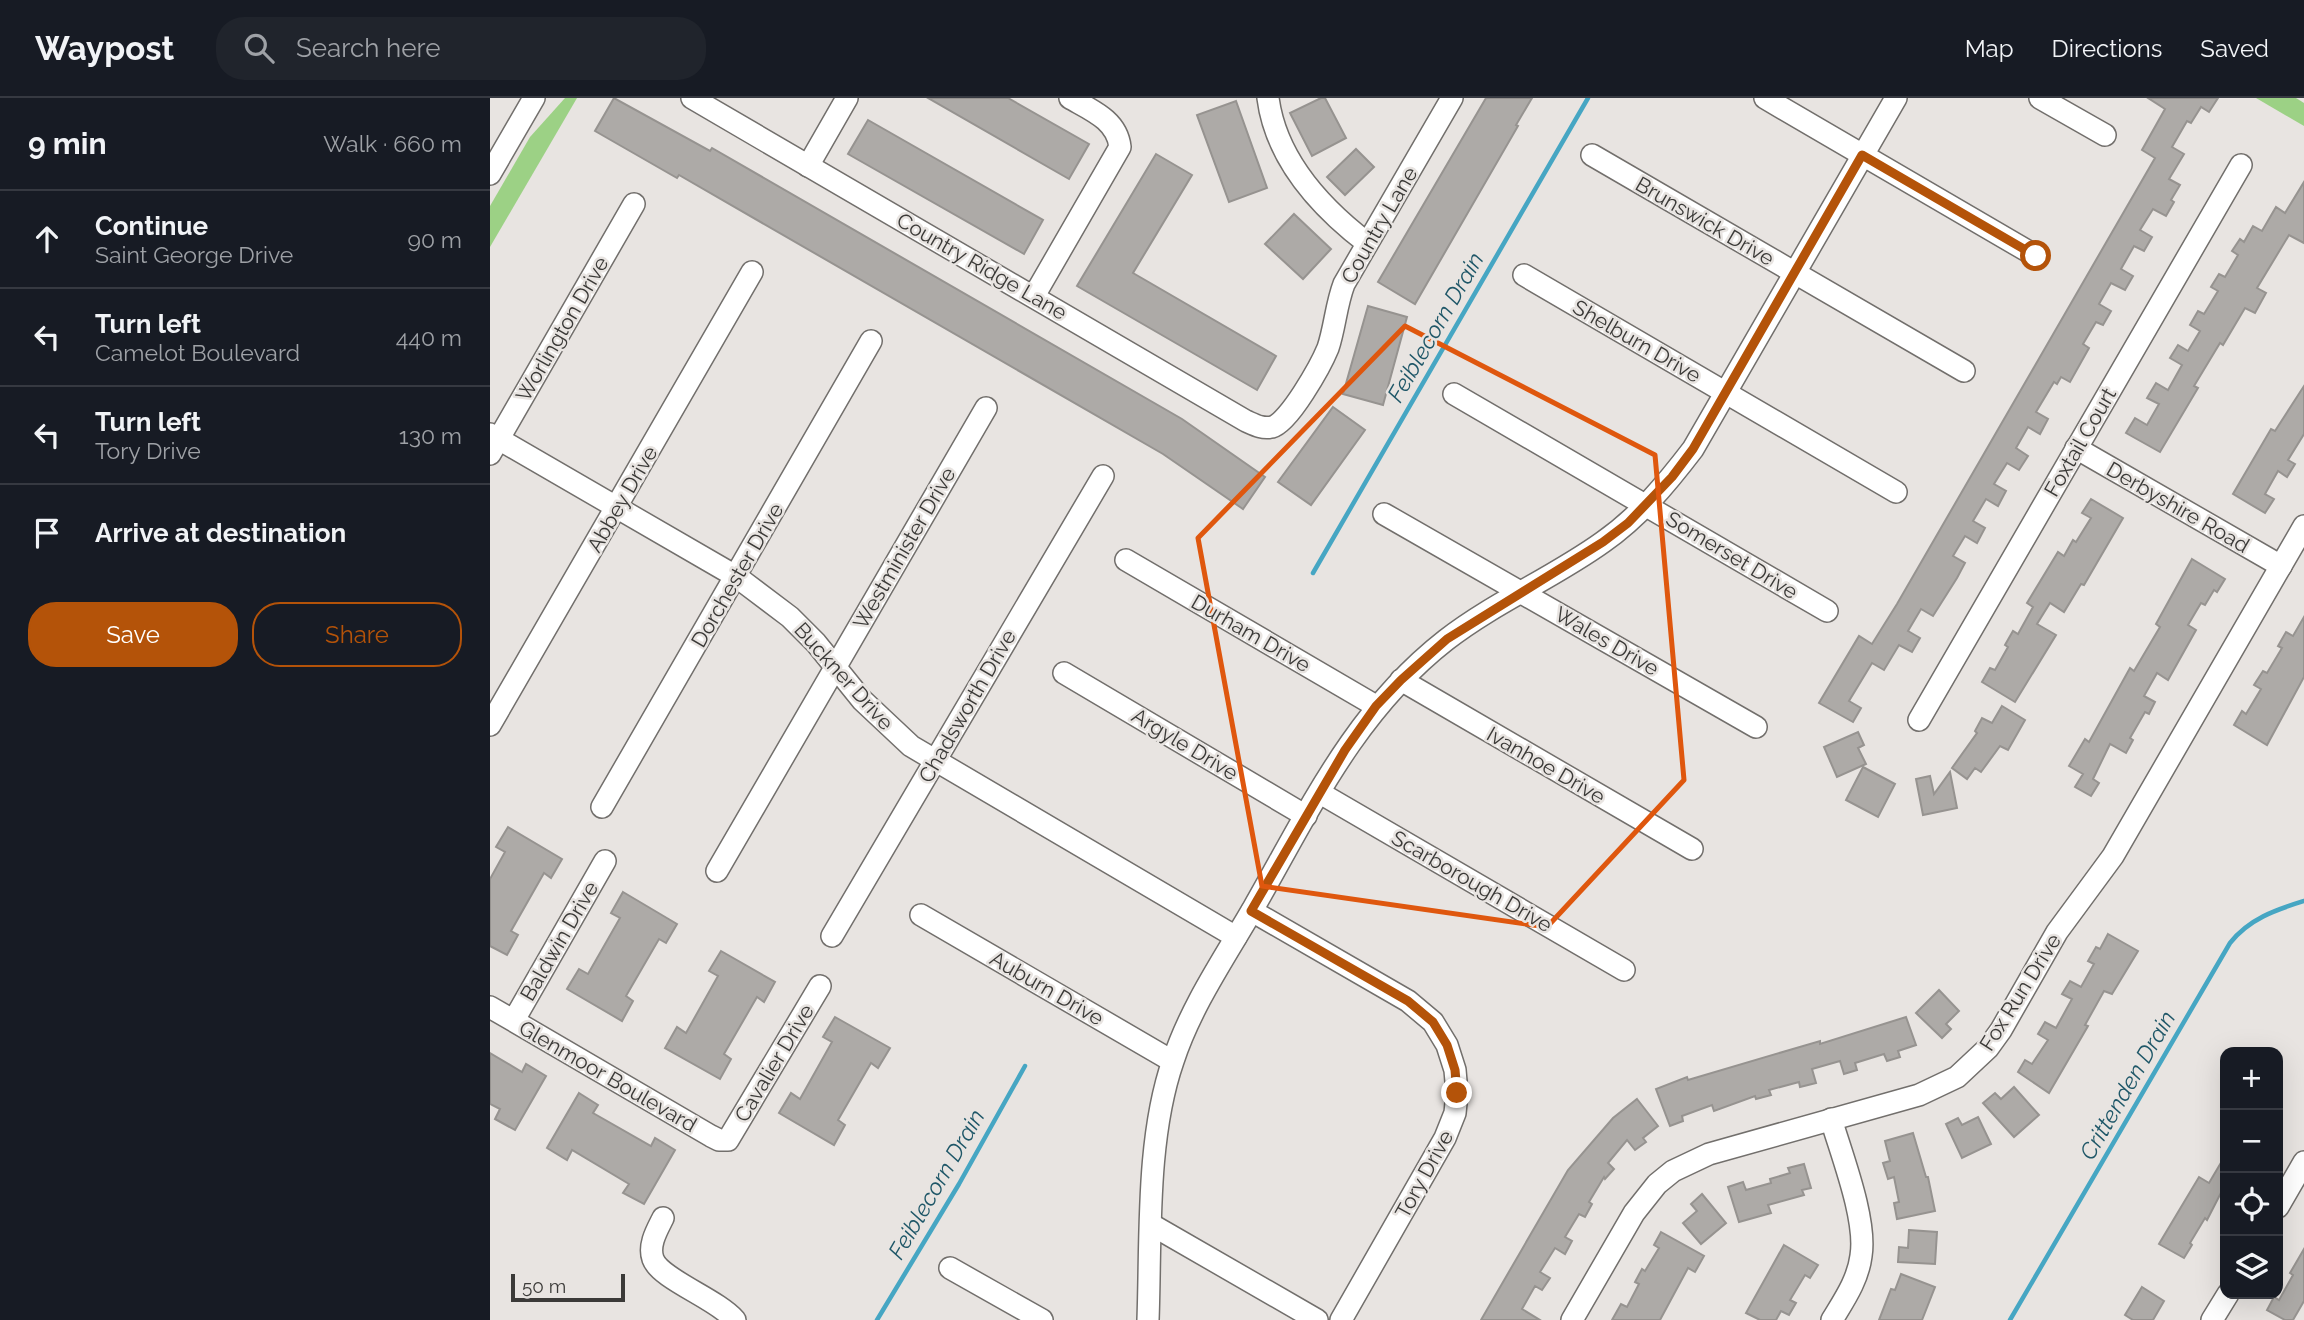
<!DOCTYPE html>
<meta charset="utf-8">
<style>
:root{--surface:#171b24;--page:#20242c;--text:#f1f3f6;--muted:#9ea1a6;--line:#363941;--accent:#b45309}
body{margin:0;font-family:Raleway,sans-serif;background:var(--page);color:var(--text)}
.controls{position:absolute;right:21px;bottom:21px;display:grid;overflow:hidden;border-radius:14px;box-shadow:0 7px 28px #0002}
.controls button{width:63px;height:63px;display:grid;place-items:center;padding:0;border:0;border-bottom:2px solid var(--line);background:var(--surface);color:var(--text);font:35px sans-serif}
.scale{position:absolute;left:21px;bottom:18px;width:114px;box-sizing:border-box;padding-left:7px;border:4px solid #3b3a38;border-top:0;font-size:19px;line-height:24px;white-space:nowrap;color:#3b3a38;-webkit-text-stroke:5px #e8e4e1;paint-order:stroke}
.stop{position:absolute;width:21px;height:21px;margin:-16px;border:5px solid #b45309;border-radius:50%;background:#fff}
.stop.end{background:#b45309;border-color:#fff;box-shadow:0 2px 7px #0008}
.list{margin:0;padding:0;list-style:none}
h2{display:flex;justify-content:space-between;align-items:center;height:91px;margin:0;padding:0 28px;font-size:30px}
h2 small{font-size:23px;font-weight:400;color:var(--muted)}
.list li{display:grid;grid-template-columns:46px 1fr auto;gap:21px;align-items:center;box-sizing:border-box;height:98px;padding:0 28px;border-top:2px solid var(--line)}
.list b{display:block;font-size:26px;white-space:nowrap}
.list p{margin:0;font-size:23px;white-space:nowrap;color:var(--muted)}
.list em{font-size:23px;font-style:normal;color:var(--muted)}
.actions{display:flex;gap:14px;padding:21px 28px}
.actions a{flex:1;padding:16px 0;border:2px solid var(--accent);border-radius:28px;text-align:center;font-size:24px;color:var(--accent)}
.actions .main{background:var(--accent);color:#fff}
.icon{flex:none;width:38px;height:38px;fill:none;stroke:currentColor;stroke-width:2;stroke-linecap:round;stroke-linejoin:round}
.map{position:relative;flex:none;width:1814px;height:1222px;overflow:hidden}
header{display:flex;align-items:center;gap:42px;box-sizing:border-box;height:98px;padding:0 35px;background:var(--surface);border-bottom:2px solid var(--line)}
header strong{font-size:33px}
nav{display:flex;gap:38px;margin-inline-start:auto;font-size:24px}
.search{width:490px;height:63px;background:var(--page);display:flex;align-items:center;gap:18px;box-sizing:border-box;padding:0 24px;border-radius:28px;color:var(--muted);font-size:26px}
main{display:flex}
aside{flex:1;background:var(--surface)}
.map>svg:first-child{display:block}
</style>
<header>
<strong>Waypost</strong>
<div class="search"><svg class="icon" aria-label="search" viewBox="0 0 24 24"><circle cx="10" cy="10" r="6"/><path d="M15 15l6 6"/></svg>Search here</div>
<nav><a>Map</a><a>Directions</a><a>Saved</a></nav>
</header>
<main>
<aside>
<h2>9 min<small>Walk · 660 m</small></h2>
<ul class="list">
<li><svg class="icon" aria-label="ahead" viewBox="0 0 24 24"><path d="M12 20V5M6 11l6-6 6 6"/></svg><div><b>Continue</b><p>Saint George Drive</p></div><em>90 m</em></li>
<li><svg class="icon" aria-label="left" viewBox="0 0 24 24"><path d="M17 20v-9H6M10 6l-5 5 5 5"/></svg><div><b>Turn left</b><p>Camelot Boulevard</p></div><em>440 m</em></li>
<li><svg class="icon" aria-label="left" viewBox="0 0 24 24"><path d="M17 20v-9H6M10 6l-5 5 5 5"/></svg><div><b>Turn left</b><p>Tory Drive</p></div><em>130 m</em></li>
<li><svg class="icon" aria-label="arrive" viewBox="0 0 24 24"><path d="M6 21V4h12l-3 4 3 4H6"/></svg><div><b>Arrive at destination</b></div></li>
</ul>
<div class="actions"><a class="main">Save</a><a>Share</a></div>
</aside>
<div class="map">
<svg width="1814" height="1222" viewBox="0 0 1814 1222">
<rect width="100%" height="100%" fill="#e8e4e1"/>
<!-- green -->
<g fill="#9cd185">
<polygon points="75,0 87,0 0,149 0,108 40,39"/>
<polygon points="1766,0 1806,0 1814,5 1814,28"/>
</g>
<g fill="none" stroke-linecap="round" stroke-linejoin="round">
<!-- stream -->
<g stroke="#46a6c3" stroke-width="4.5">
<polyline points="823,475 1098,0"/>
<polyline points="387,1222 469,1086 535,968"/>
<path d="M1520 1222 1740 845C1759 821 1785 812 1814 803"/>
</g>
</g>
<!-- building -->
<g fill="#adaaa7" stroke="#969390" stroke-width="2">
<polygon points="124,0 220,53 222,50 692,321 775,379 753,411 673,356 189,77 187,80 105,33"/>
<polygon points="438,0 518,0 599,46 579,81"/>
<polygon points="831,0 835,0 856,40 822,58 800,15"/>
<polygon points="996,0 1042,0 1026,27 1028,28 925,206 888,184"/>
<polygon points="1658,0 1728,0 1719,14 1711,9 1701,25 1697,23 1682,49 1694,56 1679,81 1690,87 1681,102 1684,104 1676,118 1663,111 1650,132 1662,139 1654,153 1644,148 1631,171 1643,178 1635,192 1621,185 1609,206 1621,213 1613,227 1606,224 1593,246 1599,250 1580,284 1571,279 1567,286 1564,284 1546,314 1558,321 1550,336 1538,329 1526,350 1538,358 1529,372 1517,365 1504,386 1516,393 1508,408 1496,401 1483,423 1495,430 1487,445 1475,438 1463,458 1475,465 1467,480 1443,518 1431,511 1418,533 1430,540 1422,554 1409,547 1394,572 1382,565 1359,603 1371,610 1363,624 1329,605 1369,538 1382,546 1407,506 1665,60 1652,52 1675,11"/>
<polygon points="746,3 777,90 739,104 707,17"/>
<polygon points="378,22 553,122 534,156 358,56"/>
<polygon points="866,51 884,69 855,97 837,79"/>
<polygon points="666,56 702,77 643,175 786,258 767,292 587,188"/>
<polygon points="1814,84 1814,145 1799,137 1767,190 1776,195 1765,215 1755,210 1733,247 1730,245 1704,288 1708,290 1670,354 1636,335 1645,320 1657,327 1669,306 1657,300 1666,285 1678,292 1692,267 1680,260 1688,247 1698,253 1710,233 1700,227 1708,213 1714,216 1728,193 1721,189 1729,176 1735,179 1748,157 1742,153 1750,141 1754,144 1763,128 1772,133 1786,109 1795,115"/>
<polygon points="804,116 841,151 813,181 775,146"/>
<polygon points="878,208 917,219 893,307 853,296"/>
<polygon points="1814,288 1814,336 1798,362 1805,366 1797,379 1788,373 1775,396 1784,401 1775,415 1743,396 1781,331 1785,333"/>
<polygon points="843,309 875,332 821,407 788,384"/>
<polygon points="1601,401 1633,420 1594,487 1591,486 1574,514 1560,505 1547,526 1566,537 1525,604 1492,584 1500,570 1505,572 1518,549 1515,547 1523,533 1528,536 1543,509 1537,505 1568,454 1574,458 1583,442 1586,444 1601,420 1592,415"/>
<polygon points="1702,461 1735,481 1727,494 1724,492 1715,507 1711,505 1698,527 1706,532 1678,582 1667,575 1654,598 1665,604 1659,616 1655,614 1640,640 1643,642 1636,655 1620,646 1603,681 1609,685 1601,698 1585,689 1593,676 1579,668 1595,641 1599,644 1640,570 1644,573 1670,529 1666,526"/>
<polygon points="1814,519 1814,579 1777,647 1744,627 1752,613 1756,616 1771,591 1764,587 1773,573 1777,575 1792,550 1788,548 1796,534 1803,538"/>
<polygon points="1512,608 1535,622 1518,652 1510,648 1491,674 1485,670 1477,681 1462,670 1487,635 1485,633 1492,620 1502,625"/>
<polygon points="1368,634 1374,647 1368,650 1376,666 1347,679 1334,649"/>
<polygon points="1373,669 1405,686 1388,719 1356,702"/>
<polygon points="1460,674 1467,710 1433,717 1426,681 1440,678 1444,696"/>
<polygon points="18,729 72,761 61,780 54,775 21,833 28,837 17,857 0,848 0,781 15,754 6,749"/>
<polygon points="133,794 187,826 176,845 169,841 136,898 143,903 132,923 77,891 89,871 98,876 130,820 121,815"/>
<polygon points="1618,836 1648,853 1622,896 1614,893 1595,927 1598,928 1559,995 1528,974 1535,962 1542,966 1558,942 1548,936 1555,924 1566,930 1582,901 1572,896 1580,883 1591,889 1604,866 1598,863 1606,849 1610,851"/>
<polygon points="231,853 285,884 274,904 267,899 234,956 241,961 230,981 175,950 187,929 196,935 228,878 219,873"/>
<polygon points="1449,892 1469,913 1456,926 1461,931 1452,940 1426,915"/>
<polygon points="345,919 400,950 388,970 381,965 348,1022 355,1027 344,1047 289,1015 301,995 310,1001 342,944 333,939"/>
<polygon points="1416,919 1426,947 1408,953 1410,959 1397,963 1394,956 1365,965 1367,972 1354,976 1350,963 1322,971 1326,985 1310,989 1309,984 1279,992 1281,997 1266,1001 1265,998 1224,1013 1222,1007 1192,1018 1193,1023 1180,1028 1166,991 1197,979 1198,982 1330,943 1330,946"/>
<polygon points="0,955 32,974 36,966 56,978 25,1032 5,1021 10,1011 0,1006"/>
<polygon points="1524,989 1549,1017 1524,1039 1493,1005 1505,995 1511,1001"/>
<polygon points="89,995 108,1007 103,1015 161,1048 165,1040 185,1052 154,1106 133,1095 139,1086 82,1052 77,1062 57,1050"/>
<polygon points="1147,1001 1168,1028 1153,1040 1156,1044 1145,1052 1137,1042 1118,1065 1124,1071 1115,1081 1114,1079 1099,1104 1102,1106 1095,1119 1089,1116 1075,1139 1082,1143 1075,1156 1065,1150 1050,1174 1060,1180 1052,1192 1045,1188 1032,1211 1050,1222 991,1222 1078,1072 1123,1020"/>
<polygon points="1488,1019 1501,1046 1472,1060 1456,1026 1468,1020 1472,1027"/>
<polygon points="1423,1035 1436,1079 1438,1079 1445,1113 1407,1121 1404,1105 1409,1104 1404,1079 1398,1081 1393,1065 1400,1063 1395,1043"/>
<polygon points="1735,1058 1735,1087 1717,1122 1715,1120 1700,1145 1702,1147 1694,1160 1669,1146 1709,1079 1719,1085"/>
<polygon points="1314,1066 1321,1090 1312,1092 1314,1097 1278,1107 1281,1115 1249,1124 1238,1089 1253,1084 1256,1092 1281,1085 1280,1081 1300,1075 1298,1070"/>
<polygon points="1212,1096 1236,1125 1211,1146 1193,1125 1207,1113 1201,1106"/>
<polygon points="1419,1132 1447,1134 1445,1166 1408,1164 1409,1149 1418,1150"/>
<polygon points="1171,1134 1214,1158 1205,1174 1198,1170 1170,1222 1122,1222 1131,1206 1137,1209 1149,1186 1145,1184 1152,1171 1155,1173 1169,1150 1164,1147"/>
<polygon points="1294,1147 1328,1167 1320,1180 1315,1177 1300,1202 1306,1205 1299,1217 1291,1213 1286,1222 1270,1222 1256,1215"/>
<polygon points="1814,1151 1814,1203 1803,1222 1795,1222 1777,1212 1784,1199 1789,1202 1803,1177 1800,1175"/>
<polygon points="1411,1176 1445,1189 1432,1222 1389,1222 1401,1191 1405,1192"/>
<polygon points="1652,1189 1674,1203 1663,1222 1643,1222 1635,1217"/>
</g>
<g fill="none" stroke-linecap="round" stroke-linejoin="round">
<defs>
<g id="minor">
<path d="M202 0 756 323C765 327 772 331 782 329 799 325 831 267 838 250 845 229 846 207 854 186L962 0"/>
<path d="M778 0C786 62 830 109 877 145"/>
<polyline points="1275,0 1546,158"/>
<polyline points="1550,0 1615,37"/>
<polyline points="1102,57 1474,273"/>
<polyline points="318,68 357,0"/>
<polyline points="0,76 44,0"/>
<polyline points="1034,177 1406,394"/>
<path d="M544 198 630 49C627 22 601 12 580 0"/>
<polyline points="964,296 1337,513"/>
<polyline points="0,336 247,479 300,519 326,545 372,602 421,648 746,839"/>
<polyline points="1586,350 1791,468"/>
<polyline points="0,356 144,106"/>
<polyline points="894,416 1266,629"/>
<polyline points="636,462 886,608"/>
<polyline points="574,575 816,718"/>
<polyline points="911,582 1202,751"/>
<polyline points="1429,622 1751,67"/>
<polyline points="0,627 262,174"/>
<polyline points="830,695 1134,872"/>
<polyline points="112,709 381,243"/>
<polyline points="227,773 496,310"/>
<polyline points="762,813 918,903 943,924 957,947 965,972 967,995 965,1015 955,1040 851,1222"/>
<polyline points="431,817 682,963"/>
<polyline points="342,838 613,378"/>
<polyline points="0,909 221,1038 229,1042 238,1042 330,888"/>
<polyline points="24,922 115,763"/>
<path d="M1341 1021C1352 1058 1377 1122 1371 1158 1368 1182 1354 1202 1342 1222"/>
<polyline points="1788,1109 1814,1064"/>
<path d="M173 1120C167 1132 158 1147 163 1161 170 1181 227 1201 245 1222"/>
<polyline points="662,1127 827,1222"/>
<polyline points="460,1170 552,1222"/>
<path d="M658 1222C661 1140 656 1041 683 963 701 908 735 859 764 809 820 711 865 613 956 542 1005 504 1063 480 1113 444 1149 419 1177 385 1203 351L1406 0"/>
<polyline points="1082,1222 1144,1115 1167,1086 1183,1073 1219,1056 1429,997 1467,979 1498,950 1511,932 1567,834 1623,758 1814,428"/>
<polyline points="1722,1222 1738,1196"/>
</g>
</defs>
<!-- minor casing -->
<use href="#minor" stroke="#726f6c" stroke-width="24"/>
<!-- minor -->
<use href="#minor" stroke="#fff" stroke-width="21"/>
</g>
<g fill="none" stroke-linecap="round" stroke-linejoin="round">
<!-- route -->
<polyline stroke="#b45309" stroke-width="9" points="967,995 965,972 957,947 943,924 918,903 761,813 855,652 886,608 911,582 957,541 1113,444 1138,425 1182,379 1203,351 1372,57 1546,158"/>
</g>
<!-- marked area -->
<path fill="none" stroke="#df570e" stroke-width="5" stroke-linejoin="round" d="M915 228 1165 357 1194 682 1057 829 772 788 708 440Z"/>
<g text-anchor="middle" dominant-baseline="central" stroke-width="5" stroke-linejoin="round" paint-order="stroke">
<!-- street labels -->
<g font-size="21" fill="#3b3a38" stroke="#e8e4e1">
<text transform="translate(1215 123) rotate(30)">Brunswick Drive</text>
<text transform="translate(889 127) rotate(-60)">Country Lane</text>
<text transform="translate(492 168) rotate(30)">Country Ridge Lane</text>
<text transform="translate(72 231) rotate(-60)">Worlington Drive</text>
<text transform="translate(1147 243) rotate(30)">Shelburn Drive</text>
<text transform="translate(1590 344) rotate(-60)">Foxtail Court</text>
<text transform="translate(132 401) rotate(-60)">Abbey Drive</text>
<text transform="translate(1688 409) rotate(30)">Derbyshire Road</text>
<text transform="translate(414 450) rotate(-60)">Westminister Drive</text>
<text transform="translate(1242 457) rotate(31)">Somerset Drive</text>
<text transform="translate(247 477) rotate(-60)">Dorchester Drive</text>
<text transform="translate(761 535) rotate(30)">Durham Drive</text>
<text transform="translate(1117 543) rotate(30)">Wales Drive</text>
<text transform="translate(354 578) rotate(48)">Buckner Drive</text>
<text transform="translate(477 608) rotate(-60)">Chadsworth Drive</text>
<text transform="translate(695 646) rotate(31)">Argyle Drive</text>
<text transform="translate(1056 667) rotate(30)">Ivanhoe Drive</text>
<text transform="translate(982 783) rotate(30)">Scarborough Drive</text>
<text transform="translate(69 843) rotate(-60)">Baldwin Drive</text>
<text transform="translate(557 890) rotate(30)">Auburn Drive</text>
<text transform="translate(1530 894) rotate(-58)">Fox Run Drive</text>
<text transform="translate(284 965) rotate(-59)">Cavalier Drive</text>
<text transform="translate(118 978) rotate(30)">Glenmoor Boulevard</text>
<text transform="translate(934 1076) rotate(-61)">Tory Drive</text>
</g>
<!-- water labels -->
<g font-size="23" font-style="italic" fill="#1f5768" stroke="#e8e4e1">
<text transform="translate(945 229) rotate(-60)">Feiblecorn Drain</text>
<text transform="translate(1637 987) rotate(-60)">Crittenden Drain</text>
<text transform="translate(446 1086) rotate(-60)">Feiblecorn Drain</text>
</g>
</g>
</svg>
<div class="controls">
<button>+</button>
<button>−</button>
<button><svg class="icon" aria-label="locate" viewBox="0 0 24 24"><circle cx="12" cy="12" r="6"/><path d="M12 2v4M12 18v4M2 12h4M18 12h4"/></svg></button>
<button><svg class="icon" aria-label="layers" viewBox="0 0 24 24"><path d="M12 4l9 5-9 5-9-5zM3 14l9 5 9-5"/></svg></button>
</div>
<div class="scale">50 m</div>
<div class="stop" style="left:1546px;top:158px"></div>
<div class="stop end" style="left:967px;top:995px"></div>
</div>
</main>
